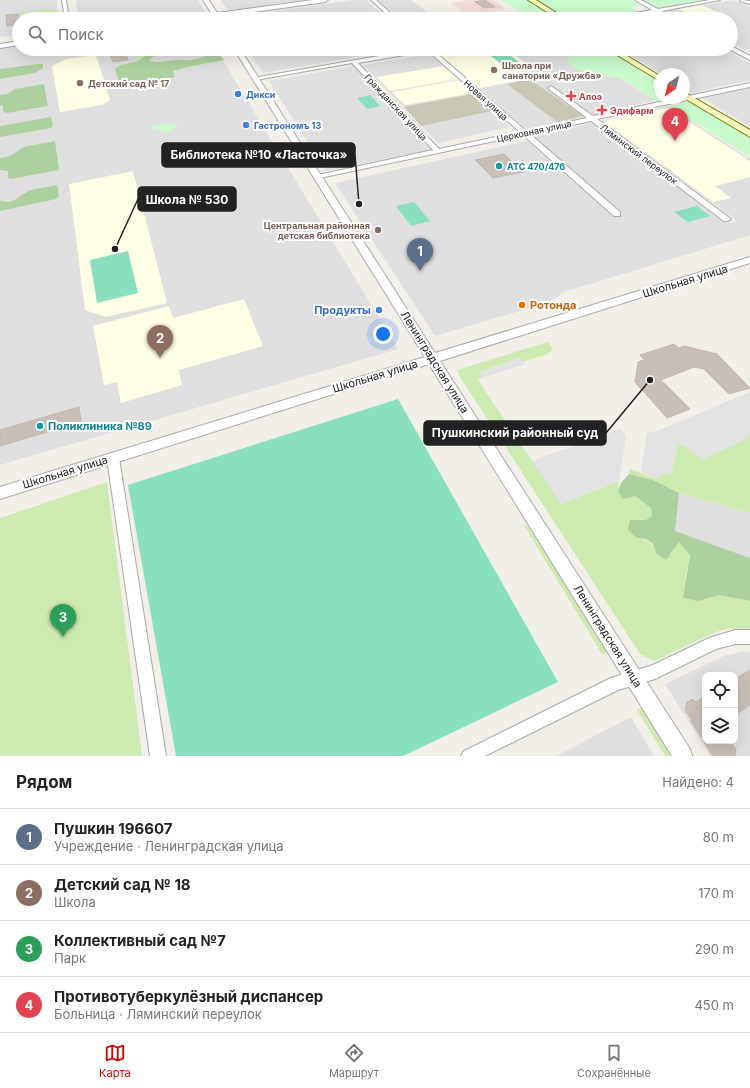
<!DOCTYPE html>
<html lang="ru">
<meta charset="utf-8">
<style>
:root{--surface:#fff;--page:#f6f6f6;--text:#222;--muted:#767676;--line:#e0e0e0;--accent:#d40000}
body{margin:0;font-family:Inter,sans-serif;background:var(--page);color:var(--text)}
.controls{position:absolute;right:12px;bottom:12px;display:grid;overflow:hidden;border-radius:8px;box-shadow:0 4px 16px #0002}
.controls button{width:36px;height:36px;display:grid;place-items:center;padding:0;border:0;border-bottom:1px solid var(--line);background:var(--surface);color:var(--text);font:20px sans-serif}
.compass{position:absolute;left:654px;top:68px;width:36px;height:36px;border-radius:50%;background:var(--surface);box-shadow:0 4px 16px #0002;rotate:215deg}
.you{position:absolute;left:383px;top:334px;width:14px;height:14px;margin:-10px;border:3px solid #fff;border-radius:50%;background:#1a73e8;box-shadow:0 0 0 6px #1a73e833}
.badge{display:grid;place-items:center;width:26px;height:26px;border-radius:50%;background:var(--accent);color:#fff;font-size:13px;font-weight:700}
.pin{position:absolute;translate:-50% -33px;filter:drop-shadow(0 1px 2px #0008)}
.pin::after{content:'';position:absolute;top:21px;width:14px;height:12px;background:inherit;clip-path:polygon(0 0,100% 0,50% 100%)}
.list{margin:0;padding:0;list-style:none}
h2{display:flex;justify-content:space-between;align-items:center;height:52px;margin:0;padding:0 16px;font-size:17px}
h2 small{font-size:13px;font-weight:400;color:var(--muted)}
.list li{display:grid;grid-template-columns:26px 1fr auto;gap:12px;align-items:center;box-sizing:border-box;height:56px;padding:0 16px;border-top:1px solid var(--line)}
.list b{display:block;font-size:15px;white-space:nowrap}
.list p{margin:0;font-size:13px;white-space:nowrap;color:var(--muted)}
.list em{font-size:13px;font-style:normal;color:var(--muted)}
.icon{flex:none;width:22px;height:22px;fill:none;stroke:currentColor;stroke-width:2;stroke-linecap:round;stroke-linejoin:round}
.map{position:relative;flex:none;width:750px;height:756px;overflow:hidden}
.search{position:absolute;background:var(--surface);box-shadow:0 4px 16px #0002;left:12px;right:12px;top:12px;height:44px;display:flex;align-items:center;gap:10px;box-sizing:border-box;padding:0 14px;border-radius:22px;color:var(--muted);font-size:15px}
.sheet{height:276px;background:var(--surface)}
nav{display:flex;justify-content:space-around;align-items:center;box-sizing:border-box;height:56px;border-top:1px solid var(--line);background:var(--surface);font-size:11px;color:var(--muted)}
nav a{display:grid;justify-items:center;gap:2px}
nav .on{color:var(--accent)}
.map>svg:first-child{display:block}
</style>
<div class="map">
<svg width="750" height="756" viewBox="0 0 750 756">
<rect width="100%" height="100%" fill="#f2efe9"/>
<!-- residential -->
<g fill="#e0dfdf" fill-rule="evenodd">
<polygon points="0,0 57,0 58,19 19,19 19,35 0,37"/>
<polygon points="76,0 198,0 205,12 155,19 78,19"/>
<polygon points="220,0 305,0 229,11"/>
<polygon points="352,0 366,0 387,19 227,19 226,18"/>
<polygon points="378,0 411,0 431,15 400,19"/>
<polygon points="733,0 750,7 750,52 731,43 731,19 684,19 668,11"/>
<polygon points="19,46 19,49 216,49 398,349 0,465 0,49"/>
<polygon points="247,49 403,49 263,73"/>
<polygon points="506,49 578,49 573,52 568,59 571,65 580,70 619,78 656,100 588,117 526,129 480,88 537,77 519,64 524,62"/>
<polygon points="620,49 724,49 750,63 750,80 692,93 684,88 684,74 661,74"/>
<polygon points="429,54 509,127 438,143 363,65"/>
<polygon points="354,66 430,150 326,171 269,81"/>
<polygon points="750,88 750,127 703,98"/>
<polygon points="668,106 750,159 750,235 564,292 550,302 435,336 335,183 527,141 612,215 620,217 622,214 533,136 594,123 727,222 735,223 735,219 600,121"/>
<polygon points="679,493 750,513 750,558 675,531"/>
<path d="M743 651 750 652V756H710L665 684 724 656ZM705 675H735V741H705Z"/>
<polygon points="631,717 654,756 556,756"/>
</g>
<!-- commercial -->
<polygon fill="#f2dad9" points="470,0 492,0 506,9 482,13 472,11 464,12 451,3"/>
<!-- education -->
<g fill="#ffffe5">
<polygon points="702,5 723,15 722,17 699,19 679,9"/>
<polygon points="454,49 506,49 525,63 519,64 538,77 480,88 437,52"/>
<polygon points="96,55 110,100 102,105 60,112 52,66 66,59"/>
<polygon points="444,66 459,79 390,91 377,77"/>
<polygon points="459,80 474,93 405,105 392,92"/>
<polygon points="668,108 750,161 750,177 715,186 731,198 713,202 603,121"/>
<polygon points="133,171 167,303 106,317 85,310 69,184"/>
<polygon points="244,299 263,346 179,370 182,385 121,403 117,382 104,385 93,326 169,306 173,318"/>
</g>
<!-- construction -->
<g fill="#c7c7b4">
<polygon points="529,79 583,116 557,122 507,84"/>
<polygon points="472,94 492,111 421,126 404,107"/>
</g>
<!-- grass -->
<g fill="#cdebb0">
<polygon points="49,9 52,10 63,11 32,15 32,17 28,18 28,15 21,16 21,12"/>
<polygon points="124,49 158,49 161,56 135,59 134,58 138,55 138,53 127,55"/>
<path d="M548 342 553 349 548 354 523 362 519 358 479 372 483 378 478 380 561 504 619 481 618 491 635 496 652 508V516L647 520 637 538C648 540 652 542 656 553L671 554 679 542 690 555 685 579 699 601 719 595 750 601V630L730 628 713 633 654 661 640 654 460 377 457 370Z"/>
<polygon points="750,431 750,513 679,493 653,480 629,474 630,469 657,479 663,473 671,474 678,444 689,448 747,439"/>
<polygon points="107,482 142,756 0,756 0,518"/>
<polygon points="523,524 531,528 608,652 602,654"/>
<polygon points="643,707 673,756 665,756 637,710"/>
</g>
<!-- forest -->
<g fill="#add19e">
<path d="M152 54 155 55 149 61C160 64 169 60 180 60 184 60 188 61 192 60 203 58 211 52 222 57L224 60 187 67 173 71 175 77 120 85 115 69C122 62 129 65 137 61 143 58 145 55 152 54Z"/>
<polygon points="38,64 43,64 43,68 35,73 0,79 0,69"/>
<polygon points="44,84 48,106 7,113 3,111 3,106 0,105 0,95 7,94 15,89"/>
<polygon points="51,117 53,126 51,128 0,137 0,126"/>
<polygon points="55,141 59,170 10,179 8,178 8,171 0,170 0,158 10,156 24,147"/>
<path d="M57 185 59 197 56 199 0 211V200C13 207 21 193 31 190 40 188 48 187 57 185Z"/>
<polygon points="629,474 653,480 679,493 675,531 750,558 750,601 719,595 699,601 683,598 690,555 679,542 666,560 656,553 653,544 646,539 637,538 628,530 630,520 646,520 652,516 651,508 635,496 623,499 618,491 621,483"/>
</g>
<!-- park -->
<g fill="#c8facc">
<polygon points="502,0 528,0 559,19 532,19"/>
<polygon points="538,0 631,0 641,5 630,7 638,11 592,19 569,19"/>
<polygon points="644,0 704,0 658,7"/>
<path d="M578 49H605L660 83V98H678L659 102C648 96 629 81 618 78 600 73 579 77 567 59L569 55Z"/>
<polygon points="686,102 692,102 750,138 750,157 669,106"/>
<polygon points="168,123 179,126 167,133 149,127"/>
</g>
<!-- pitch -->
<g fill="#88e0be">
<polygon points="481,49 501,49 519,62 503,65"/>
<polygon points="370,95 380,106 367,109 357,98"/>
<polygon points="414,202 430,221 411,226 396,206"/>
<polygon points="697,206 710,216 688,222 674,212"/>
<polygon points="128,251 138,293 97,303 90,260"/>
<polygon points="398,399 558,682 403,756 176,756 128,485"/>
</g>
<!-- parking -->
<g fill="#e2e2e2">
<polygon points="520,358 525,364 483,378 479,372"/>
<polygon points="750,392 750,431 747,439 701,460 689,448 678,444 671,474 663,473 657,479 641,472 647,433 657,431"/>
<polygon points="620,429 626,436 619,481 561,504 532,461"/>
</g>
<!-- building -->
<g fill="#c7bfb8" stroke="#c4b6ab">
<polygon points="485,0 495,7 484,8 475,2"/>
<polygon points="18,14 19,24 7,26 6,15"/>
<polygon points="124,49 128,60 113,62 109,51"/>
<polygon points="504,154 523,172 493,178 475,160"/>
<polygon points="674,344 679,348 684,346 717,354 750,388 729,394 704,369 694,367 661,380 690,409 667,418 635,382 638,362 644,360 640,355"/>
<polygon points="79,407 81,422 0,446 0,430"/>
<polygon points="750,670 750,705 738,713 735,709 735,679"/>
<polygon points="705,696 705,741 730,741 736,749 735,756 713,756 691,721 692,720 685,710 687,702 693,699 696,702"/>
</g>
<g fill="none" stroke-linecap="round" stroke-linejoin="round">
<defs>
<g id="minor">
<polygon points="62,0 66,0 69,19 65,19"/>
<polygon points="371,0 376,0 397,19 392,19"/>
<polygon points="635,0 641,0 658,9 710,0 720,0 662,11 677,19 671,19 657,12 613,19 602,19 652,10"/>
<polygon points="740,0 750,1 750,4 740,1"/>
<polygon points="731,46 750,56 750,60 729,49 731,49"/>
<path d="M419 49H432L526 131 587 118 549 89 548 88 551 86 593 116 750 83V87L597 119 731 219 727 221H724L591 121 530 134 620 212V216H614L523 135 315 179 314 177 318 175 433 150 352 63 256 80 253 78ZM428 51 520 132 439 149 358 63Z"/>
<polygon points="113,453 117,455 119,458 166,756 150,756 107,458 109,455"/>
<polygon points="735,630 750,630 750,644 735,644 716,649 655,679 618,690 485,756 461,756 464,751 611,678 653,665 709,638"/>
</g>
<g id="tertiary">
<polygon points="203,0 209,0 217,13 313,0 328,0 325,2 219,17 221,19 215,19 214,17 187,19 212,14"/>
<polygon points="19,41 19,45 0,48 0,44"/>
<polygon points="234,49 240,49 435,353 750,257 750,263 440,361 690,749 692,756 672,756 429,364 0,499 0,487 425,357"/>
</g>
<g id="secondary">
<polygon points="528,0 536,0 566,19 558,19"/>
<polygon points="607,49 616,49 660,76 660,81"/>
<polygon points="684,92 750,130 750,137 684,98"/>
</g>
</defs>
<!-- minor casing -->
<use href="#minor" stroke="#a9a9a9" stroke-width="2"/>
<!-- tertiary casing -->
<use href="#tertiary" stroke="#a9a9a9" stroke-width="2"/>
<!-- secondary casing -->
<use href="#secondary" stroke="#707d05" stroke-width="2"/>
<!-- minor -->
<use href="#minor" fill="#fff" fill-rule="evenodd"/>
<!-- tertiary -->
<use href="#tertiary" fill="#fff" fill-rule="evenodd"/>
<!-- secondary -->
<use href="#secondary" fill="#f7fabf" fill-rule="evenodd"/>
</g>
<!-- markers -->
<g fill="#8d6e63" stroke="#fff" stroke-width="1.5">
<circle cx="494" cy="70" r="4"/>
<circle cx="80" cy="83" r="4"/>
<circle cx="378" cy="230" r="4"/>
</g>
<g fill="#3f7fe0" stroke="#fff" stroke-width="1.5">
<circle cx="238" cy="94" r="4"/>
<circle cx="246" cy="125" r="4"/>
<circle cx="379" cy="310" r="4"/>
</g>
<g fill="#e0444e" stroke="#fff" stroke-width="1.5">
<path d="M569 90h4v4h4v4h-4v4h-4v-4h-4v-4h4z"/>
<path d="M600 104h4v4h4v4h-4v4h-4v-4h-4v-4h4z"/>
</g>
<g fill="#0f9aa8" stroke="#fff" stroke-width="1.5">
<circle cx="499" cy="166" r="4"/>
<circle cx="40" cy="426" r="4"/>
</g>
<circle fill="#e8710a" stroke="#fff" stroke-width="1.5" cx="522" cy="305" r="4"/>
<g text-anchor="middle" dominant-baseline="central" stroke-width="4" stroke-linejoin="round" paint-order="stroke">
<!-- far-education labels -->
<g font-size="9" font-weight="bold" fill="#785e54" stroke="#fff" text-anchor="start">
<text x="502" y="65">Школа при<tspan x="502" dy="10">санатории «Дружба»</tspan></text>
<text x="88" y="83">Детский сад № 17</text>
<text x="370" y="225" text-anchor="end">Центральная районная<tspan x="370" dy="10">детская библиотека</tspan></text>
</g>
<!-- far-shop labels -->
<g font-size="9" font-weight="bold" fill="#366cbe" stroke="#fff" text-anchor="start">
<text x="246" y="94">Дикси</text>
<text x="254" y="125">Гастрономъ 13</text>
</g>
<!-- far-health labels -->
<g font-size="9" font-weight="bold" fill="#be3a42" stroke="#fff" text-anchor="start">
<text x="579" y="96">Алоэ</text>
<text x="610" y="110">Эдифарм</text>
</g>
<!-- far-street labels -->
<g font-size="9" fill="#222" stroke="#fff">
<text transform="translate(486 100) rotate(42)">Новая улица</text>
<text transform="translate(396 107) rotate(47)">Гражданская улица</text>
<text transform="translate(534 131) rotate(-12)">Церковная улица</text>
<text transform="translate(639 154) rotate(37)">Ляминский переулок</text>
</g>
<!-- far-culture labels -->
<g font-size="9" font-weight="bold" fill="#0d838f" stroke="#fff" text-anchor="start">
<text x="507" y="166">АТС 470/476</text>
</g>
<!-- street labels -->
<g font-size="11" fill="#222" stroke="#fff">
<text transform="translate(685 281) rotate(-17)">Школьная улица</text>
<text transform="translate(435 362) rotate(58)">Ленинградская улица</text>
<text transform="translate(375 376) rotate(-17)">Школьная улица</text>
<text transform="translate(65 472) rotate(-17)">Школьная улица</text>
<text transform="translate(608 636) rotate(58)">Ленинградская улица</text>
</g>
<!-- food labels -->
<g font-size="11" font-weight="bold" fill="#c56008" stroke="#fff" text-anchor="start">
<text x="530" y="305">Ротонда</text>
</g>
<!-- shop labels -->
<g font-size="11" font-weight="bold" fill="#366cbe" stroke="#fff" text-anchor="end">
<text x="371" y="310">Продукты</text>
</g>
<!-- culture labels -->
<g font-size="11" font-weight="bold" fill="#0d838f" stroke="#fff" text-anchor="start">
<text x="48" y="426">Поликлиника №89</text>
</g>
</g>
<!-- callouts -->
<path fill="none" stroke="#222" stroke-width="1.5" d="M359 204L355 155M115 249L138 199M650 380L606 433"/>
<g fill="#222" stroke="#fff" stroke-width="1.5">
<circle cx="359" cy="204" r="4"/>
<circle cx="115" cy="249" r="4"/>
<circle cx="650" cy="380" r="4"/>
</g>
<g fill="#222" stroke="#222" stroke-width="1.5">
<rect x="162" y="143" width="193" height="24" rx="4"/>
<rect x="138" y="187" width="98" height="24" rx="4"/>
<rect x="424" y="421" width="182" height="24" rx="4"/>
</g>
<g font-size="12" text-anchor="middle" font-weight="bold" fill="#fff">
<text x="259" y="159">Библиотека №10 «Ласточка»</text>
<text x="187" y="204">Школа № 530</text>
<text x="515" y="437">Пушкинский районный суд</text>
</g>
</svg>
<div class="controls">
<button><svg class="icon" aria-label="locate" viewBox="0 0 24 24"><circle cx="12" cy="12" r="6"/><path d="M12 2v4M12 18v4M2 12h4M18 12h4"/></svg></button>
<button><svg class="icon" aria-label="layers" viewBox="0 0 24 24"><path d="M12 4l9 5-9 5-9-5zM3 14l9 5 9-5"/></svg></button>
</div>
<svg class="compass" viewBox="-18 -18 36 36"><path d="M0-13l5 13h-10z" fill="#e53935"/><path d="M0 13l5-13h-10z" fill="#767676"/></svg>
<div class="you"></div>
<div class="pin badge" style="left:420px;top:271px;background:#5c6f8a">1</div>
<div class="pin badge" style="left:160px;top:358px;background:#8d6e63">2</div>
<div class="pin badge" style="left:63px;top:637px;background:#2e9e5b">3</div>
<div class="pin badge" style="left:675px;top:141px;background:#e0444e">4</div>
<div class="search"><svg class="icon" aria-label="search" viewBox="0 0 24 24"><circle cx="10" cy="10" r="6"/><path d="M15 15l6 6"/></svg>Поиск</div>
</div>
<section class="sheet">
<h2>Рядом<small>Найдено: 4</small></h2>
<ul class="list">
<li><span class="badge" style="background:#5c6f8a">1</span><div><b>Пушкин 196607</b><p>Учреждение · Ленинградская улица</p></div><em>80 m</em></li>
<li><span class="badge" style="background:#8d6e63">2</span><div><b>Детский сад № 18</b><p>Школа</p></div><em>170 m</em></li>
<li><span class="badge" style="background:#2e9e5b">3</span><div><b>Коллективный сад №7</b><p>Парк</p></div><em>290 m</em></li>
<li><span class="badge" style="background:#e0444e">4</span><div><b>Противотуберкулёзный диспансер</b><p>Больница · Ляминский переулок</p></div><em>450 m</em></li>
</ul>
</section>
<nav>
<a class="on"><svg class="icon" aria-label="map" viewBox="0 0 24 24"><path d="M3 6l6-2 6 2 6-2v14l-6 2-6-2-6 2zM9 4v14M15 6v14"/></svg>Карта</a>
<a><svg class="icon" aria-label="directions" viewBox="0 0 24 24"><path d="M12 3l9 9-9 9-9-9zM9 14v-3h6M13 9l2 2-2 2"/></svg>Маршрут</a>
<a><svg class="icon" aria-label="saved" viewBox="0 0 24 24"><path d="M7 4h10v16l-5-4-5 4z"/></svg>Сохранённые</a>
</nav>
